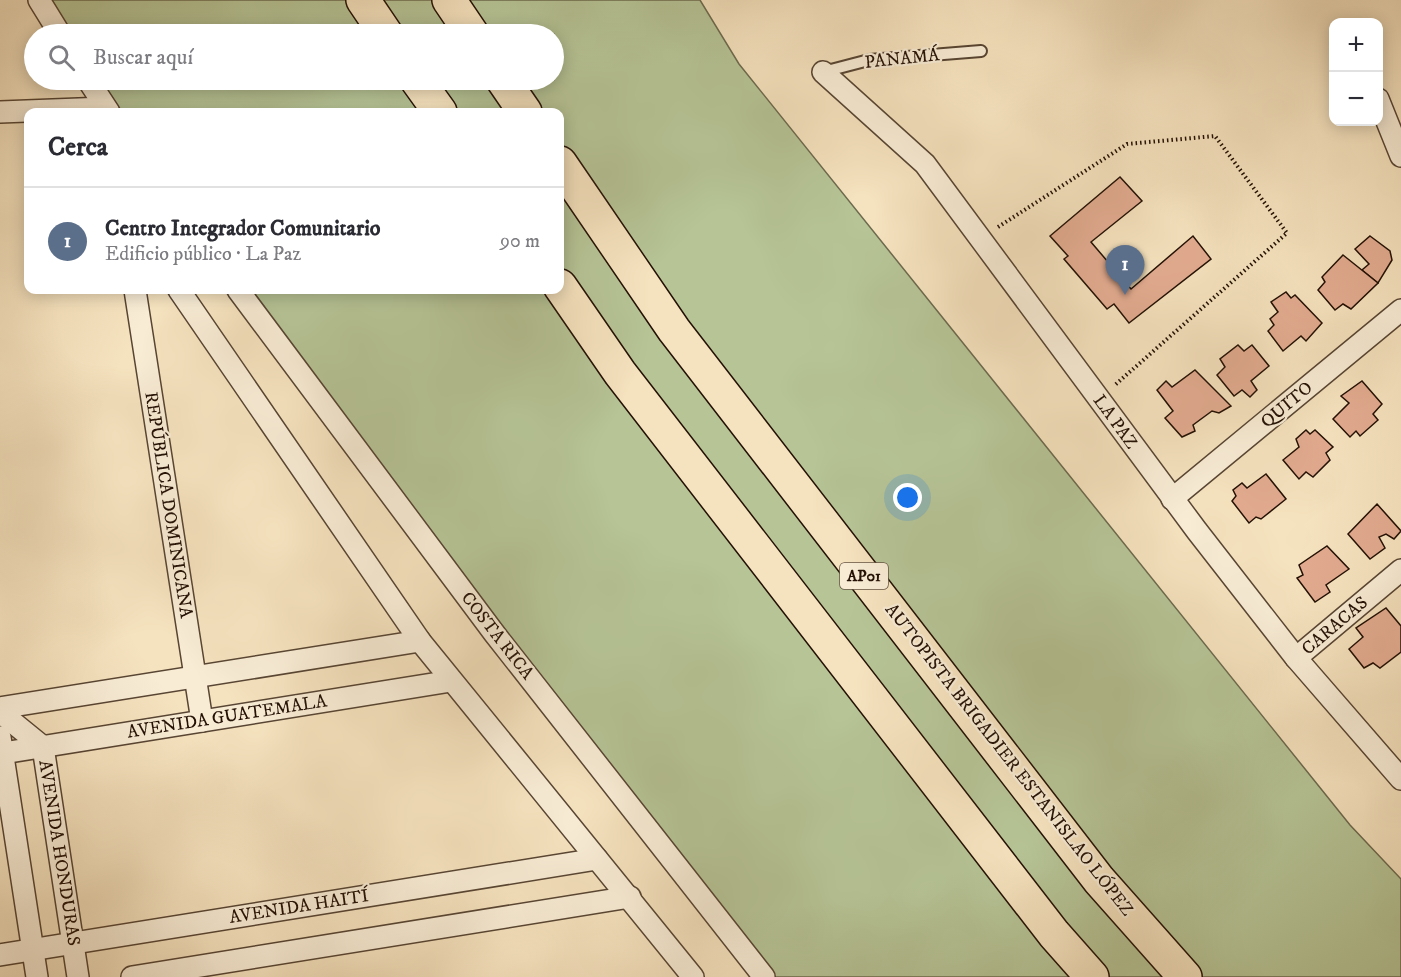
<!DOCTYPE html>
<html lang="es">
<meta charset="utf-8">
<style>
:root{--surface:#fff;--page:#f7f7f7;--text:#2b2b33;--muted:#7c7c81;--line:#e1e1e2;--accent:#8f2418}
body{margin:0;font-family:"IM FELL DW Pica",serif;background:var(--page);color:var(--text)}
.controls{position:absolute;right:18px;top:18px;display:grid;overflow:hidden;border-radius:12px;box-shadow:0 3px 15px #0003}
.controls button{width:54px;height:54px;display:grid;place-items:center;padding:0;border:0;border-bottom:2px solid var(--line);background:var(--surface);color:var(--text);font:30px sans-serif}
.you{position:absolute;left:908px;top:498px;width:21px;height:21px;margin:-15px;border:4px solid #fff;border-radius:50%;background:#1a73e8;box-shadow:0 0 0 9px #1a73e833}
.badge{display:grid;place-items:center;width:39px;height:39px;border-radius:50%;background:var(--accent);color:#fff;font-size:20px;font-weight:700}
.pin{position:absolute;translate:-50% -50px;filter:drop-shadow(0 2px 3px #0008)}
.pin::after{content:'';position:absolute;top:32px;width:21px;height:18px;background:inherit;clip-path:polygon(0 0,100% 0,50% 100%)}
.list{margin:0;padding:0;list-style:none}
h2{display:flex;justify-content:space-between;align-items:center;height:78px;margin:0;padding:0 24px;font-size:26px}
h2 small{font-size:20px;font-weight:400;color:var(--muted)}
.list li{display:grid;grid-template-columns:39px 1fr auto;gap:18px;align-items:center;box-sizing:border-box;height:108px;padding:0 24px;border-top:2px solid var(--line)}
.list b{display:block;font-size:22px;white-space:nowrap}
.list p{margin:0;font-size:20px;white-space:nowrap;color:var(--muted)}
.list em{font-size:20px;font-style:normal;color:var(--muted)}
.icon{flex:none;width:33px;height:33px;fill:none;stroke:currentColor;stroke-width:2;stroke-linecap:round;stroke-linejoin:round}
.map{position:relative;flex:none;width:1401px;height:977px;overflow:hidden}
.search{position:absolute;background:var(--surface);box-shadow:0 3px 15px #0003;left:24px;top:24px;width:540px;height:66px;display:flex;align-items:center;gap:15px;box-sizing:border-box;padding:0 21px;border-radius:33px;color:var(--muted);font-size:22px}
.panel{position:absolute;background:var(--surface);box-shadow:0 3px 15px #0003;left:24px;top:108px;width:540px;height:186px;border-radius:12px}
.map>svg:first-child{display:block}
</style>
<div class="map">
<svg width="1401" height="977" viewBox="0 0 1401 977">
<rect width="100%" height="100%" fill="#f5e2be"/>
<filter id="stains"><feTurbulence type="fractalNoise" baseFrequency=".00333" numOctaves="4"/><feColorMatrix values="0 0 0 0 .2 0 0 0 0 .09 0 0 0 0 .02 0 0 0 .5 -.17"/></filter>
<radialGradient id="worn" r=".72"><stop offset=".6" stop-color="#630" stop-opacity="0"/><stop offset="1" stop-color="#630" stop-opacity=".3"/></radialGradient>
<!-- green -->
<polygon fill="#b6c496" stroke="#6d6a4e" stroke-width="1.5" points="39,0 700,0 739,64 1350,825 1401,879 1401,977 764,977 238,290 560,290 560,112 109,112 88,80 554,80 554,34 60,34"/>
<!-- building -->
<g fill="#e2ab90" stroke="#241105" stroke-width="1.5">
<polygon points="1120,177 1142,201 1091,242 1131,289 1193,236 1211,259 1129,323 1114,304 1107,309 1064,259 1068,256 1050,236"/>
<polygon points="1370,236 1390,251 1392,260 1378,283 1362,270 1369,264 1355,249"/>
<polygon points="1343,255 1378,283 1351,309 1343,304 1335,310 1318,290 1325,282 1322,277"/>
<polygon points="1286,292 1291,298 1295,295 1322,323 1306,341 1301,336 1283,351 1268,331 1274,325 1270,319 1278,312 1271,302"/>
<polygon points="1238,345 1244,351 1252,345 1269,366 1251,381 1257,390 1250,397 1242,390 1234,396 1217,375 1225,367 1220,359"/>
<polygon points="1195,370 1231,406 1219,413 1212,411 1193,425 1195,431 1182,437 1165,418 1173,411 1157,390 1166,381 1172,387"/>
<polygon points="1362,381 1382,404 1373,414 1378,420 1360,436 1356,431 1350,437 1333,419 1349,403 1341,396"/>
<polygon points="1306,430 1310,434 1315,430 1333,447 1326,453 1330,460 1313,477 1306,472 1299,479 1283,460 1299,447 1296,439"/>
<polygon points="1266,474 1286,499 1261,519 1256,517 1249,523 1232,501 1236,496 1233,490 1242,483 1247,488"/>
<polygon points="1377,504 1401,531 1394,539 1386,534 1379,537 1385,548 1370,559 1348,534"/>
<polygon points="1327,546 1349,569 1326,585 1330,592 1315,602 1297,578 1303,575 1299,565"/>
<polygon points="1386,608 1401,626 1401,652 1380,668 1373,663 1364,668 1349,649 1363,637 1356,628"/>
</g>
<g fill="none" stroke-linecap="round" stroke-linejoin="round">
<defs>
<polyline id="service" points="823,72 869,60 981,51"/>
<g id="minor">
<polyline points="39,0 60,34"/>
<polyline points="823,72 925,164 1197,531 1296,658 1401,779"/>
<polyline points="88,80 109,112"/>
<polyline points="1378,99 1401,156"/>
<polyline points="0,112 105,108"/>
<polyline points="135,290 202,721"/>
<polyline points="179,290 420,641 693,977"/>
<polyline points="238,290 494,633 764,977"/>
<polyline points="1172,499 1401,310"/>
<polyline points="1296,658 1401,570"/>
<polyline points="0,708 420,641"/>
<polyline points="0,712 43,747 78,977"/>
<polyline points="0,737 37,977"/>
<polyline points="3,753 451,681"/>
<polyline points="0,955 597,859"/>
<polyline points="132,977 630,897"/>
</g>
<g id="motorway">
<polyline points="363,0 386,34"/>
<polyline points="449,0 472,34"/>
<polyline points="417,80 440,112"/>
<polyline points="503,80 525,112"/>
<polyline points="560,163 674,330 1099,880 1185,977"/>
<polyline points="560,286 620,373 1054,934 1092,977"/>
</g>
</defs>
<!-- service casing -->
<use href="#service" stroke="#584533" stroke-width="14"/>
<!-- minor casing -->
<use href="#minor" stroke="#584533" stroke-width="24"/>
<!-- motorway casing -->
<use href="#motorway" stroke="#241105" stroke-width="36"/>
<!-- path -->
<polyline stroke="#241105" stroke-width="4" stroke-dasharray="1.5 3" stroke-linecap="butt" points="998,227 1127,144 1215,136 1287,233 1115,385"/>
<!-- service -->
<use href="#service" stroke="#f8ecd5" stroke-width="10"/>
<!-- minor -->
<use href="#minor" stroke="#f8ecd5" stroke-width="21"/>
<!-- motorway -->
<use href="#motorway" stroke="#f5e2be" stroke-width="33"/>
</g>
<g text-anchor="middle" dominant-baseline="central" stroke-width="4.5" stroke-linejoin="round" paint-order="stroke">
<!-- shield labels -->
<rect fill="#f8ecd5" stroke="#645343" stroke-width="1.5" x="840" y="563" width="48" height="26" rx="4.5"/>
<g font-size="16" font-weight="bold" fill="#241105">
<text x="864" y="576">AP01</text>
</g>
<!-- street labels -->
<g font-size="18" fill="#241105" stroke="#f8ecd5">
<text transform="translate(902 59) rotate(-6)">PANAMÁ</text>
<text transform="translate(1287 405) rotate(-40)">QUITO</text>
<text transform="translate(1115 422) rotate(54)">LA PAZ</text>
<text transform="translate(168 505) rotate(81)">REPÚBLICA DOMINICANA</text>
<text transform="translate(1335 626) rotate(-40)">CARACAS</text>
<text transform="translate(497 636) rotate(52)">COSTA RICA</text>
<text transform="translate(227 717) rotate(-9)">AVENIDA GUATEMALA</text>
<text transform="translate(1009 760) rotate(52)">AUTOPISTA BRIGADIER ESTANISLAO LÓPEZ</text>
<text transform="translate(59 853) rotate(81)">AVENIDA HONDURAS</text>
<text transform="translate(299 907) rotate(-9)">AVENIDA HAITÍ</text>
</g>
</g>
<rect width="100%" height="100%" filter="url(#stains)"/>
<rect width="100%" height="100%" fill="url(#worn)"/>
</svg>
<div class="controls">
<button>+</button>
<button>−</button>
</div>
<div class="you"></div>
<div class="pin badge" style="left:1125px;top:295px;background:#5c6f8a">1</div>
<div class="search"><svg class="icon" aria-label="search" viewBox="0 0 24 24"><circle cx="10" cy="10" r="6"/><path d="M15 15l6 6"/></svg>Buscar aquí</div>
<section class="panel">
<h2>Cerca<small></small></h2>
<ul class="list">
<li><span class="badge" style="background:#5c6f8a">1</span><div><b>Centro Integrador Comunitario</b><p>Edificio público · La Paz</p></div><em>90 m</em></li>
</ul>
</section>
</div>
